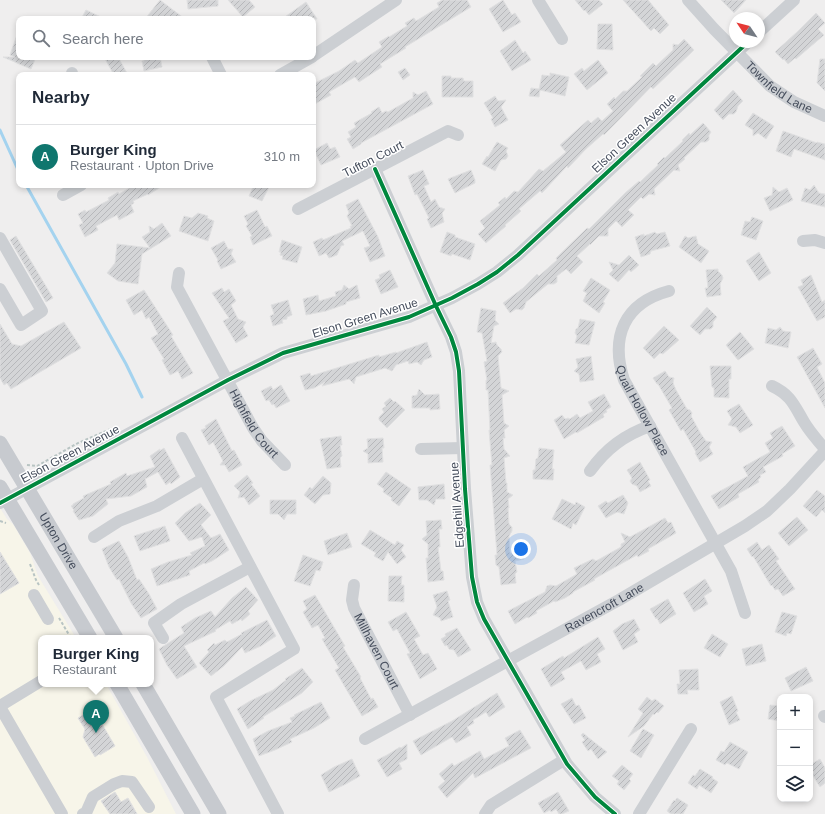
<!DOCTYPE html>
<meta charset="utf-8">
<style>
:root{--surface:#fff;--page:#f6f6f7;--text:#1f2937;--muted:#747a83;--line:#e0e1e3;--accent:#0f766e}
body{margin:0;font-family:Helvetica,sans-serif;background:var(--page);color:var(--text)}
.controls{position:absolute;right:12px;bottom:12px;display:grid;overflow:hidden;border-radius:8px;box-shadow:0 2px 6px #0003}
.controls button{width:36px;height:36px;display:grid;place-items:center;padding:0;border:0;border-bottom:1px solid var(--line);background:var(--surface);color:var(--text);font:20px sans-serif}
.compass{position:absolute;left:729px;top:12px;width:36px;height:36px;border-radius:50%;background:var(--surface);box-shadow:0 2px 6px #0003;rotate:305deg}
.you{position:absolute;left:521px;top:549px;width:14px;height:14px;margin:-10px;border:3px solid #fff;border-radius:50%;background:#1a73e8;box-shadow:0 0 0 6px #1a73e833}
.badge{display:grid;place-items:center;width:26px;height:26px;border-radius:50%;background:var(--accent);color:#fff;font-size:13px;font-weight:700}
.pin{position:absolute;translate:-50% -33px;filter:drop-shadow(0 1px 2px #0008)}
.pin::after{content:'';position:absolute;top:21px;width:14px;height:12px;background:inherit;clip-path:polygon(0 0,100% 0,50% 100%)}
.popup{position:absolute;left:38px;top:635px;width:116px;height:52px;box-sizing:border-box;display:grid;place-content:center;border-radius:8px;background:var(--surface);filter:drop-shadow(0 1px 3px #0005);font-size:13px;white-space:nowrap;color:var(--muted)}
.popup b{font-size:15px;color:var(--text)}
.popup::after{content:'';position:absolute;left:50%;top:100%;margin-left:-8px;border:8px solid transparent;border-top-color:var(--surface)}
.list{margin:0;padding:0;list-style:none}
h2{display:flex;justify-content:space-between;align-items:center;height:52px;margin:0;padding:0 16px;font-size:17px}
h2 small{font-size:13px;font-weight:400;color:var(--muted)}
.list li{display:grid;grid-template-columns:26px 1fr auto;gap:12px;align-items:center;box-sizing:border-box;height:64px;padding:0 16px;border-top:1px solid var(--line)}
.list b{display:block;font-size:15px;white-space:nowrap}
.list p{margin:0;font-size:13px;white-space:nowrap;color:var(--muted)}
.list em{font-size:13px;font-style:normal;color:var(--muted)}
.icon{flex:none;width:22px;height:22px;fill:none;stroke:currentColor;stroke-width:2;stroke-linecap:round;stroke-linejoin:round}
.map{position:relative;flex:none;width:825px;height:814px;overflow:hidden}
.search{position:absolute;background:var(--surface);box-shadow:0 2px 6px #0003;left:16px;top:16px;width:300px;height:44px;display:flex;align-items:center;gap:10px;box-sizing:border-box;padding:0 14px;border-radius:8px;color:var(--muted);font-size:15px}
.panel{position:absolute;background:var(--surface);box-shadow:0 2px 6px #0003;left:16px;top:72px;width:300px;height:116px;border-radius:8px}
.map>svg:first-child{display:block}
</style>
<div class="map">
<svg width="825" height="814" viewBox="0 0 825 814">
<defs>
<pattern id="building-hatch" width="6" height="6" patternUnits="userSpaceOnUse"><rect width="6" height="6" fill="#d4d5d7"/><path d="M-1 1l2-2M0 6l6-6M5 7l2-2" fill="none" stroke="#b7b8bb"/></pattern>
</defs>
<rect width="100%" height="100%" fill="#efeeee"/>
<!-- commercial -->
<polygon fill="#f7f5e9" points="0,508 7,519 13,524 30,553 38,576 76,638 41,638 41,684 106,684 147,757 176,814 0,814"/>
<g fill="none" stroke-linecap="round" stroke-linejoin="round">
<!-- stream -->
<g stroke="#a4d3ef" stroke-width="3">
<polyline points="0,130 19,172"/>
<polyline points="26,185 126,364 142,397"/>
</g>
</g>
<!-- building -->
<g fill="url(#building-hatch)" stroke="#e0e0e1">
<polygon points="160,0 185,19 145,19"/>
<polygon points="187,0 218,0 218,6 188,9"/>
<polygon points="228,0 249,0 255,7 243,17"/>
<polygon points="442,0 467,0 471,7 405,47 406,48 380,64 382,67 359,82 355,77 329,92 331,95 313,105 313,84 339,71 355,60 358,63 382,47 379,42 389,36 389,37 407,26 405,23 414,18 416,21 439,7 437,3"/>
<polygon points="503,0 512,15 515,13 521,22 503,32 489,9"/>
<polygon points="575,0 599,0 603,4 589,15 585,10 584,11"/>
<polygon points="623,0 648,0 669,25 660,34 654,28 651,31"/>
<polygon points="721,0 746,0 734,13"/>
<polygon points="306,2 317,19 282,19"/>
<polygon points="86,10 105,19 81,19"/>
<polygon points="816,13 825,23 818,29 824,35 796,59 795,58 788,64 784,59 783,60 775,52 797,32"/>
<polygon points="598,24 612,24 613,50 597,49"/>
<polygon points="18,32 19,57 36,57 31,69 3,57 15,57 10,55"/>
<polygon points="684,39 694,50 653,89 651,87 604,135 603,134 586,149 568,168 567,166 542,193 540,191 519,209 521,211 505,225 506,226 486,243 478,234 485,228 480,221 500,205 498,203 505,197 506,199 514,191 518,192 539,169 543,171 566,152 560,145 588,120 591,123 598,117 602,121 613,111 607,104 614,97 615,99 623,91 627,91 642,77 640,76 653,63 656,66 673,50 673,44 678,45"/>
<polygon points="515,40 523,53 525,51 531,60 512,71 500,51"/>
<polygon points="104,57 118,57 128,75 114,75"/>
<polygon points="143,57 160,57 162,67 144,71 142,61 144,61"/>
<polygon points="820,59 825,59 825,91 817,83"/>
<polygon points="598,60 608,73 587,90 574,74 582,68 584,71"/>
<polygon points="405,68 410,75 403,80 398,72"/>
<polygon points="550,73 569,77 565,96 540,90 539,97 529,96 531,88 539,89 542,75 550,76"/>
<polygon points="442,76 451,76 451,78 463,78 464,81 473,81 473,97 442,97"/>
<polygon points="733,90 743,101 738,106 736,112 734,114 729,114 723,120 714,110"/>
<polygon points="426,91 433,104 361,143 361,144 353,149 347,139 351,137 348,132 356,127 354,123 372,113 371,112 379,107 382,113 386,111 388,112 413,98 413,92 418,95"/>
<polygon points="495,96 498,101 506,100 501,107 508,120 495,127 491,119 493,118 484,103"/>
<polygon points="753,113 774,126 766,139 758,133 753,136 753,130 745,125"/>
<polygon points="703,123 711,132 709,135 709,140 706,142 701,142 684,158 685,159 678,165 680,171 674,170 654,189 655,195 649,194 643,199 641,197 628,210 634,215 622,227 616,221 608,229 608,236 599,236 590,245 590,244 577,256 583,262 571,274 566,269 557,276 557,282 554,284 548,284 526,302 524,308 522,310 516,309 510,313 503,303 523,288 537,274 539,276 557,260 556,258 587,228 589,229 625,193 639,181 640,182 658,165 657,164 664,157 665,158 683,141 682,140 689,133 690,135"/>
<polygon points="783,131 817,143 817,142 825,144 825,160 794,149 791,157 776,151"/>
<polygon points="497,142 508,148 506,151 508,156 506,159 501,160 495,171 482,164 487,156 488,157"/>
<polygon points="327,143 330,149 335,147 340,157 321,165 314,150"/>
<polygon points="423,170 429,184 424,186 431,202 435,199 439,207 445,209 442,213 444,222 431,228 427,219 429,218 417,194 415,195 408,176"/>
<polygon points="471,170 475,180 475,183 455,193 448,179"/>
<polygon points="135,185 164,185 148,195 148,194 133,201 134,203 131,205 134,212 119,220 117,215 96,226 98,230 85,237 79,225 83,223 78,214 85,210 86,212 109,200 108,198 118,192 119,194"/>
<polygon points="254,185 270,185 262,201 249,196"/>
<polygon points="814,185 819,193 825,194 825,207 801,201 805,188 810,190"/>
<polygon points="773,187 779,192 787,188 793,200 770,211 764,198 772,195"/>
<polygon points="358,199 378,237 385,256 370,262 364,248 370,246 363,231 342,241 344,245 341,246 337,255 329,258 326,253 319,256 313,242 322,238 323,240 351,228 350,226 352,226 347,216 349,213 346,205"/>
<polygon points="257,210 265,227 267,226 272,236 253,245 250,237 252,236 246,226 248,224 244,216"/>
<polygon points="198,213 208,216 207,218 214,221 208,241 179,231 184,216 192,218"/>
<polygon points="752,217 763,221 756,240 741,235 745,221 750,222"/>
<polygon points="162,223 171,236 142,254 138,284 118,281 107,273 115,263 117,244 150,248 142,237 150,232 149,226 154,229"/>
<polygon points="447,232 455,235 455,237 475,244 470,260 452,254 451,256 440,252"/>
<polygon points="655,232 657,234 665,232 670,246 651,251 650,254 641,257 635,237 644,234 644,236"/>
<polygon points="16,236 53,298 46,302 10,240"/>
<polygon points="685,236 688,238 696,236 698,244 709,251 701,263 679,247"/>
<polygon points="282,240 302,247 297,263 282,259 283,256 280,255 281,252 279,252"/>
<polygon points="224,241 228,249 233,249 231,254 236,262 221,269 217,261 218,260 211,248"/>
<polygon points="759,252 771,273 759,281 746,261"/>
<polygon points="629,255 639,265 631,272 629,270 618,282 609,274 613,270 609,262 619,265"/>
<polygon points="718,269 718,271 722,275 723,278 720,284 721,295 707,297 705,288 708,288 706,270"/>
<polygon points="390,270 398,287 381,294 375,280 380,278 379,275"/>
<polygon points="811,275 822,302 825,300 825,317 817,321 798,287 803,285 801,280"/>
<polygon points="591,278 610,290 603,302 605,303 599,313 583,301 587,293 583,291"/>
<polygon points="344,285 349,289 357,285 360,298 346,302 346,304 326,311 306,315 303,299 318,295 319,301 336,296 335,292 342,290"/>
<polygon points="222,288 224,292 229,289 236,301 231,305 238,319 246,322 243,327 248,336 236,343 223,321 229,318 212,293"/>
<polygon points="144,290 173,335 171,336 193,373 182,379 178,371 170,375 162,360 164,359 151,338 158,334 149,317 146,319 142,310 134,315 126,300"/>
<polygon points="288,300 292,315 287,317 287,319 282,320 283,323 273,326 270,316 274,314 271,305"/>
<polygon points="707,307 717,317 713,322 713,327 711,329 705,329 700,335 690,326"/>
<polygon points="481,308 496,311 495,320 499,324 494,326 491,343 496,342 497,345 501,349 502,352 498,356 501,388 509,391 502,395 504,423 509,426 504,430 505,438 503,438 504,449 510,456 504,458 506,483 507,483 507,492 513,495 508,499 509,508 508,508 509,524 512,527 512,531 509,536 510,553 522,552 524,559 515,561 517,572 515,574 516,583 501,585 499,567 496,565 495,555 497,555 490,465 492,465 489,430 490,430 488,390 486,390 486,380 487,380 484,362 487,361 482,333 477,332"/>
<polygon points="580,319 595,322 589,345 575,343 577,336 575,333 576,329 578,328"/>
<polygon points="64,322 81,348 11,389 7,383 4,385 0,378 0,324 12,344 21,346"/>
<polygon points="664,326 679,340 663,354 660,353 654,359 643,348"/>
<polygon points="780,327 783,331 791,332 788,348 765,343 768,328 776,330"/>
<polygon points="740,332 754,349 738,360 726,345"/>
<polygon points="427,342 432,357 424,360 421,365 417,362 409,364 408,361 396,365 392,371 385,368 356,377 354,384 349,379 322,386 325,382 314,388 305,390 300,376 310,373 311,376 327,371 379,355 379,357 396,352 396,353"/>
<polygon points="813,348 822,364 817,367 825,383 825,408 797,357"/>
<polygon points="591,356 594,380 580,382 579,374 574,371 578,367 576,359"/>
<polygon points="710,366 731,366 731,379 729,379 729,398 714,397 714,388 712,387"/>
<polygon points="665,371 669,377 674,378 673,383 676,390 687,409 690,410 692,413 691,416 701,434 706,441 712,442 709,447 713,454 700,462 695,453 696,452 683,429 681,431 669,410 672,408 658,384 657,384 653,378"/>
<polygon points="281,385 290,401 276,408 274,404 272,405 269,400 266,401 261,391 271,386 273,390"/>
<polygon points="419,389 425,395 439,394 440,409 430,410 430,408 412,408 412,396 417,395"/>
<polygon points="604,394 611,407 606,410 607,412 603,414 604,417 577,433 576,432 564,439 554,420 562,415 565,419 568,418 570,419 577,414 580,418 593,411 588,402"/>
<polygon points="390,398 394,402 395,401 405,410 387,428 379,420 379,417 384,412 382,409 386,406 384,403"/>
<polygon points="739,404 753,425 740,433 736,427 728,425 732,419 727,411"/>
<polygon points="216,419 232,451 234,450 242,465 229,472 225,465 220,465 223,461 213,442 209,445 201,430 206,428 205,426"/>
<polygon points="782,426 795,446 782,454 783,456 763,467 766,472 760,475 761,477 758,480 759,482 738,494 739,497 719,509 711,496 748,476 743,467 770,452 765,443 773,438 770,433"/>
<polygon points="341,436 342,445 340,445 342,456 340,458 341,467 327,469 320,439"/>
<polygon points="383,438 384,448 382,448 383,462 368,463 368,454 363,451 368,448 367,439"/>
<polygon points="164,448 180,477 171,484 170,482 166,485 158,472 145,479 147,487 131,496 106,499 108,504 93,516 79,520 73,511 74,510 71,506 73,505 73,504 84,498 83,496 111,484 110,482 126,473 127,476 155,467 150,456 160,449 160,451"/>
<polygon points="539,448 554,450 552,469 554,469 553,480 533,479 533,470 535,470 536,459 538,458"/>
<polygon points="640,462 650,480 648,481 651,486 640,492 637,486 632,484 630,481 632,478 627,470"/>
<polygon points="386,472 411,489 399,506 391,500 392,498 383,492 384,489 377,484"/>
<polygon points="247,475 253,483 251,484 260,496 249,505 244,497 238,498 240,492 234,486"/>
<polygon points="323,476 331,483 330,494 323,495 315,504 304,495 310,487 312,489"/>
<polygon points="444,484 445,499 436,499 434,505 427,500 419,500 418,487"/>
<polygon points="817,490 825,496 825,513 822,510 816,517 803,506"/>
<polygon points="623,495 628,503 624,514 617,512 606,518 598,506 606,501 608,503"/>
<polygon points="562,499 575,505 576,502 585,507 576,525 573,523 571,529 552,519"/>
<polygon points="270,500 296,500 296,514 287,514 284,520 278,514 270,514"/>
<polygon points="200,503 211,515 201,525 211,538 220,534 229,550 212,561 205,564 204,563 189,571 190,575 157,586 151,569 168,562 192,555 190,553 205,546 202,537 189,541 175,523 185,513"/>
<polygon points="797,517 808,530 789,546 778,533"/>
<polygon points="665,518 668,523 671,522 676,533 648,549 649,551 638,557 637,555 610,570 594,579 595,580 573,592 573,593 565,598 555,602 554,601 536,611 537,613 528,618 527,617 515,624 508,611 545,592 547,586 550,585 556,586 577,574 574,568 593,559 596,561 621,547 621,544 625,542 621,533 630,537"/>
<polygon points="441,520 442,529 439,529 440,547 438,547 441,571 443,571 444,580 428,582 426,558 428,558 428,544 422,539 427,535 426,521"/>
<polygon points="165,526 170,541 140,551 134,536"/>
<polygon points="370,530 395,545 397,541 404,545 401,550 406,557 397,564 388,552 383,561 374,556 376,553 361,544"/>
<polygon points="347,533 352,547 328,555 324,541"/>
<polygon points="119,541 128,557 137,580 139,579 149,594 157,609 141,618 131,603 119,579 117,580 109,567 102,549"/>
<polygon points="757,542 762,550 769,545 779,559 776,561 795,589 783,596 778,589 775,590 772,585 771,586 753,556 752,557 747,549"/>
<polygon points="0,552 19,583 0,594"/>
<polygon points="303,555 323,562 320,571 316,570 310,586 294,581"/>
<polygon points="389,576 402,576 401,585 404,585 404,602 388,601"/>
<polygon points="705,579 712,591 704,596 708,604 694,612 683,593"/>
<polygon points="246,587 258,600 248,611 250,614 242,621 241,619 232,624 230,621 215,630 216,631 184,646 197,667 177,679 167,665 159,649 184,633 181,627 195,618 211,611 215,617 232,598"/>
<polygon points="447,591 450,600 448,601 453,617 441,621 440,618 433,615 437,607 433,595"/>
<polygon points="315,595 345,646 343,647 361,677 360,678 371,699 373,698 378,707 362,716 335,670 339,668 322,639 325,638 318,625 312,628 303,612 307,609 303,601"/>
<polygon points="668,599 676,614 660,624 657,618 656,619 650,609"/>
<polygon points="406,612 420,636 414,639 423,655 428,653 437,669 420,679 407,654 410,653 397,629 393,631 388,622"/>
<polygon points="782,612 797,616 791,634 787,633 786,636 775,632"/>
<polygon points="634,619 640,630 634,634 638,642 623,650 613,631 622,624"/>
<polygon points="267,620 276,636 261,646 245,653 242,647 224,666 211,676 199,663 209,652 207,650 214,643 215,645 225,640 227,642 242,634 241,633"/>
<polygon points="457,628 471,650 458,657 454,650 449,649 447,645 445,646 441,639 446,636 445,634"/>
<polygon points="712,634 728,644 720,657 704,648"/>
<polygon points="598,637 605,649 597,654 601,662 586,670 581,661 561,672 565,679 551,687 541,669 563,656 564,658"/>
<polygon points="762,644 766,661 746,666 742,649"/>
<polygon points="806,667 813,681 791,691 785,678"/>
<polygon points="302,668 313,682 302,693 263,717 264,718 248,729 237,709 250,701 273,690 286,680 285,679"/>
<polygon points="698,669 699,690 687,690 688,694 678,694 677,684 680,684 679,670"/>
<polygon points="497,693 505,707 489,717 486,712 473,720 474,723 467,727 471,735 456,743 452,737 421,755 413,741 452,721"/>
<polygon points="732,696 738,711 736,712 740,720 729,725 720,702"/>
<polygon points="647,697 652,701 655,699 664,706 658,713 657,712 654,715 653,714 644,726 628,737 643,713 638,709"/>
<polygon points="572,698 576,706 579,705 586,718 574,724 561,704"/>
<polygon points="321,702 330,718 314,728 290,739 292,742 275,750 259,756 253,739 268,731 292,722 290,718 295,716 294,715"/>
<polygon points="770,705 780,706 780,721 768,719"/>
<polygon points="93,709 115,746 100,755 99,754 95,757 83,737 85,729 78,718"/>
<polygon points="643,729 654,735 641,758 630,751"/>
<polygon points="520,730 531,748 475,778 473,773 447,798 438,787 445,781 439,774 452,763 454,766 480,751 484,759 509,746 505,738"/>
<polygon points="583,733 594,742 607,752 598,759 591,749 588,751 582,742 585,740 581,735"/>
<polygon points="730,742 748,752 739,769 727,763 725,765 716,760 721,751 724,752"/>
<polygon points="407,744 407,759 399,763 402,769 387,777 377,760 387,755 400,747 401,748"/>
<polygon points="352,759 360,776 346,784 329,792 321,775 334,767"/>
<polygon points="820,759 825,768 825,783 820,787 812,774 814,773 810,766 810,765"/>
<polygon points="622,765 633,774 629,779 631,781 624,790 617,784 619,781 612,776"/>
<polygon points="700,769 713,777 712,778 718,782 711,793 699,785 697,789 688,783 693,775 695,776"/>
<polygon points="115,792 121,802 128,798 137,814 110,814 101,801"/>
<polygon points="558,792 569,811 562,814 559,814 556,809 551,812 550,810 544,813 538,803"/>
<polygon points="677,798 688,805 683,814 671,814 667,811 674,800 675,801"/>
</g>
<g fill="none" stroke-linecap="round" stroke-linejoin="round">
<!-- path -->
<g stroke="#b8c4c3" stroke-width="2" stroke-dasharray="3 2" stroke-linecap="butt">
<polyline points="27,465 37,466 78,443 113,428"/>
<polyline points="0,521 6,523"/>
<polyline points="30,564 36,580 39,585"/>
<polyline points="59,618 71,638"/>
</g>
<!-- minor -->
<g stroke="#cccfd3" stroke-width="12">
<polyline points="538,0 562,39"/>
<path id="s1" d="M688 0 714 29 770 86 794 102 825 116"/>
<polyline points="759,32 794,0"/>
<polyline points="313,56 396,0"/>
<polyline points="212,57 221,75"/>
<polyline points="72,75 72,73"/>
<polyline points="280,75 312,57"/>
<polyline points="375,169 436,306 451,337 456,352 459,371 465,489 472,577 477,602 484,619 567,764 595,797 615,814"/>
<polyline points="63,195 81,185"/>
<polyline points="298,209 448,131 458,135"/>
<polyline points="0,238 42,311 21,325 0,289"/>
<polyline points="803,241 815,240 825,243"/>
<path id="s2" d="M179 273 177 287 253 428 262 441 285 465"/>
<path id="s3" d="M669 291C624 303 610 337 624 380L731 571 745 613"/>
<path d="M772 386C791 395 794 405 804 422 810 432 817 440 825 449"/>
<polyline points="182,438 294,649 216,697 278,814"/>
<polyline points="421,449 463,448"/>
<path d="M590 471C606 449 624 435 650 426"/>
<polyline points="0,503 228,380 283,353 409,317 452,298 478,284 497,272 518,255 748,42"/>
<polyline points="94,537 119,521 157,506 203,479"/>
<path id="s4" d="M354 585 352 600 354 608 410 715"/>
<polyline points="34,595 48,619"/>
<polyline points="163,638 154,623 181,604 250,567"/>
<polyline points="0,706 41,681"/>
<polyline points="0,707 62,814"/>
<polyline points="824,716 825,717"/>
<path id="s5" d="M365 739 619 600 745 526 767 511 790 489 825 451"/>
<polyline points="83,814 86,813 93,797 114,784 122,781 132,782 149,807"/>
<polyline points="485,814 491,805 564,760"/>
<polyline points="639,814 691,729"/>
</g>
<!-- major -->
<g stroke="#c7cacf" stroke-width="15">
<path id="s6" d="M0 443 116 638"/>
<polyline points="0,487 90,638"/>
<polyline points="117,684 193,814"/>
<polyline points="143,684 219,814"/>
</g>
<defs>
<g id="cycleway">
<polyline points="375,169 436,306 451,337 456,352 459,371 465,489 472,577 477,602 484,619 567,764 595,797 615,814"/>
<polyline points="0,503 228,380 283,353 409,317 452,298 478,284 497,272 518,255 748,42"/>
</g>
</defs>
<!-- cycleway casing -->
<use href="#cycleway" stroke="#fff" stroke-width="6"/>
<!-- cycleway -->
<use href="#cycleway" stroke="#00873e" stroke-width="4"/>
</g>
<g text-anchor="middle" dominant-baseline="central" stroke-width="3" stroke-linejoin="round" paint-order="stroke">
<!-- street labels -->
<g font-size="12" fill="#454d5c" stroke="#fff">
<text stroke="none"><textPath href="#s1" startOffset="127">Townfield Lane</textPath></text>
<text transform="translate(634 133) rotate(-43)">Elson Green Avenue</text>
<text transform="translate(373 159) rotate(-27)">Tufton Court</text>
<text transform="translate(365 318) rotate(-17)">Elson Green Avenue</text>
<text stroke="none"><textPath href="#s3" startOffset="150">Quail Hollow Place</textPath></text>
<text stroke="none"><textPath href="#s2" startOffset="171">Highfield Court</textPath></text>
<text transform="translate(70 454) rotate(-28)">Elson Green Avenue</text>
<text transform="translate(457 505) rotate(-94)">Edgehill Avenue</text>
<text stroke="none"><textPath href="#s6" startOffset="114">Upton Drive</textPath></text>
<text stroke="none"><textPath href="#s5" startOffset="273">Ravencroft Lane</textPath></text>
<text stroke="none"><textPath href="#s4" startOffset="72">Millhaven Court</textPath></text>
</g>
</g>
</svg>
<div class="controls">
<button>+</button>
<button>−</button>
<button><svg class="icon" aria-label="layers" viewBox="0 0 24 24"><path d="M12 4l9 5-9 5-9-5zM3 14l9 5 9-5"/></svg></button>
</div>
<svg class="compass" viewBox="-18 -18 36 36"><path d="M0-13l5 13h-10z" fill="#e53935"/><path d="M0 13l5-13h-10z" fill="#747a83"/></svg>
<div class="you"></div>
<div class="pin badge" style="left:96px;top:733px">A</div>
<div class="popup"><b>Burger King</b>Restaurant</div>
<div class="search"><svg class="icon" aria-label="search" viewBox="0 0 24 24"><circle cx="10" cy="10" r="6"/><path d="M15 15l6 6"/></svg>Search here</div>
<section class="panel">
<h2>Nearby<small></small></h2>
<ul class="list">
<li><span class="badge">A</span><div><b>Burger King</b><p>Restaurant · Upton Drive</p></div><em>310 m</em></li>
</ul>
</section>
</div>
